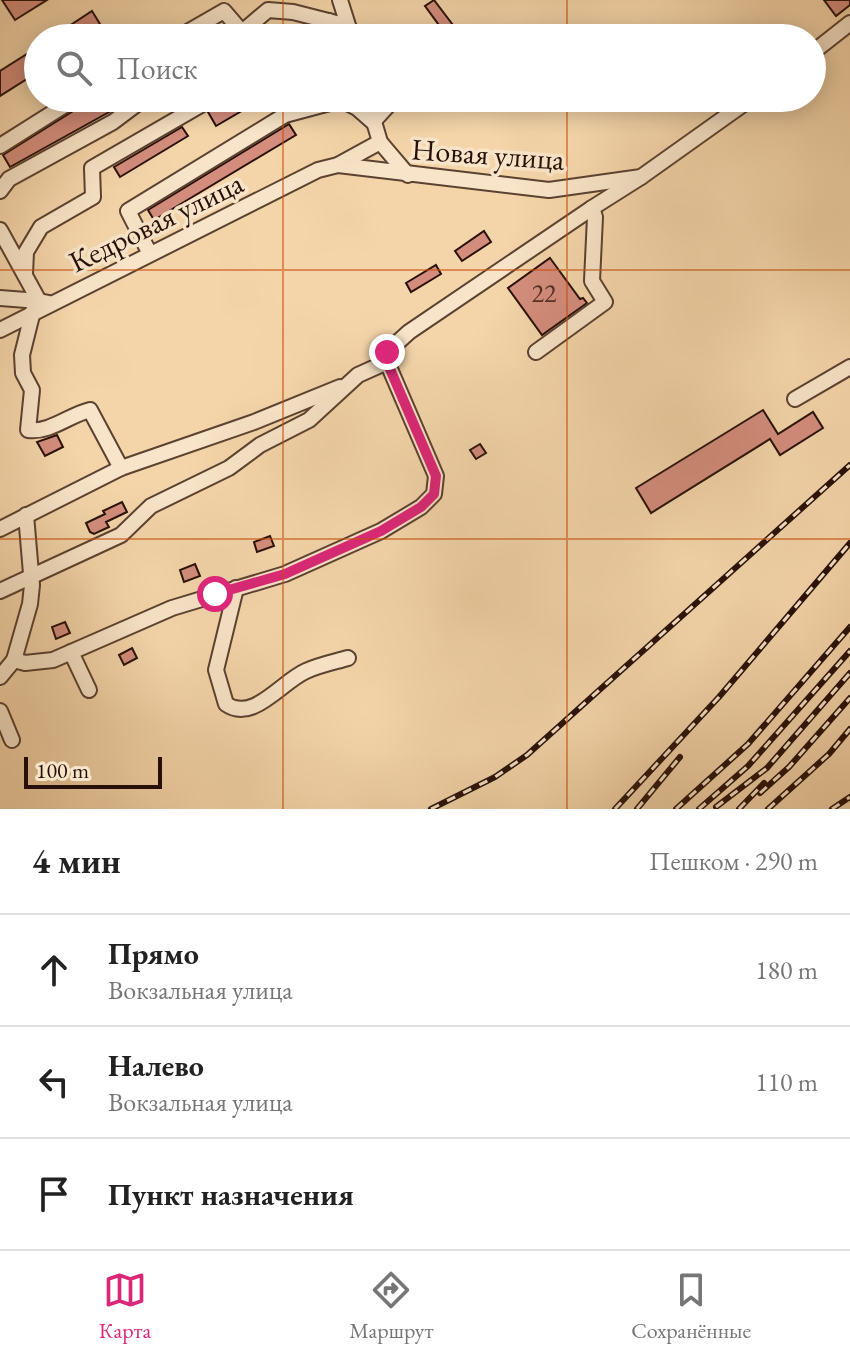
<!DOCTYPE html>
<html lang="ru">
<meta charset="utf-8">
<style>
:root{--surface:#fff;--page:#f2f2f2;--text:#222;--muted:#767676;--line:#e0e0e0;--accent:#db2777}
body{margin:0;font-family:"EB Garamond",serif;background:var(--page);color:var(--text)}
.scale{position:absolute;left:24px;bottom:20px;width:138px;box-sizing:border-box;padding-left:8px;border:4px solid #281008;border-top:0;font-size:22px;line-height:28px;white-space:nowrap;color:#281008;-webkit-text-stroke:6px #f8e4c8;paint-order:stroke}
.stop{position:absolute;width:24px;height:24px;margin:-18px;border:6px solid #db2777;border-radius:50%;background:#fff}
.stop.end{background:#db2777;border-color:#fff;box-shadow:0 2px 8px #0008}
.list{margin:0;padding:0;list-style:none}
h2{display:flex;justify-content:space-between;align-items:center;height:104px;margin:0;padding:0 32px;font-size:34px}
h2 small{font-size:26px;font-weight:400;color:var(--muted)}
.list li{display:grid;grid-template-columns:52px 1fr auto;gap:24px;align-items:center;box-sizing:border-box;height:112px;padding:0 32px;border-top:2px solid var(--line)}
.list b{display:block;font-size:30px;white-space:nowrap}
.list p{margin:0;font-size:26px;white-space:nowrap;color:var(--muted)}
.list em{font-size:26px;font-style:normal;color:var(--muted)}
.icon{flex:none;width:44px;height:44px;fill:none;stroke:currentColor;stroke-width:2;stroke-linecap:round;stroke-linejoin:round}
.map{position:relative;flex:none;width:850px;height:809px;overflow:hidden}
.search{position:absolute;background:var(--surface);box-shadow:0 4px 20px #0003;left:24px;right:24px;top:24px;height:88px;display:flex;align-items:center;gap:20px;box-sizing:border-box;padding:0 28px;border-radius:44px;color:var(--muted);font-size:30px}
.sheet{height:440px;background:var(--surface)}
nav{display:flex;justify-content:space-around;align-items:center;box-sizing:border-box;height:112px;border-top:2px solid var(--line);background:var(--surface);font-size:22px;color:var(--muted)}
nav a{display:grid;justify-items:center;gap:4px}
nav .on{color:var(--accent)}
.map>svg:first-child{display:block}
</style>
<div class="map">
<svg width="850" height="809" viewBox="0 0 850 809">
<rect width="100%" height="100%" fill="#f4d5aa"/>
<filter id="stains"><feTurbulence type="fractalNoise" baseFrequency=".0025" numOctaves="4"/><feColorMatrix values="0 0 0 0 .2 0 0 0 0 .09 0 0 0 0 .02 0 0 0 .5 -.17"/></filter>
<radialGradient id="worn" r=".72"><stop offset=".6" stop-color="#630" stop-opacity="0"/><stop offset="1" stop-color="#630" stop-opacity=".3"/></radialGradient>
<!-- building -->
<g fill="#d48d7d" stroke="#281008" stroke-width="2">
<polygon points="2,0 47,0 15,20"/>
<polygon points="434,0 456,29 447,36 425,6"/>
<polygon points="824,0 850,0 850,5 836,16"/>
<polygon points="92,11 103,29 89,38 51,38"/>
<polygon points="216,28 223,38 199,38"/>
<polygon points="38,47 38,72 0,96 0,71"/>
<polygon points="86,98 103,98 111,111 10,167 3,155 81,106"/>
<polygon points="230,98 264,98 216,126 208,112"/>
<polygon points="289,124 296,135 154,220 148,210"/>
<polygon points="182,127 188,136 120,177 114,167"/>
<polygon points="484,231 491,242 462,261 455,251"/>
<polygon points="550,258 580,299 583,298 587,303 542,335 508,288"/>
<polygon points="436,265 441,274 411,292 406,283"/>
<polygon points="763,410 778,434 813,412 823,428 780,455 770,439 651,513 636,488"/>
<polygon points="57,435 63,447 45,456 37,442"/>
<polygon points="480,444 486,453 476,459 470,450"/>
<polygon points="122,502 127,512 106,522 109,527 94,534 90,532 86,523 105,514 103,511"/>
<polygon points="270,536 274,546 257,552 254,542"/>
<polygon points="195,564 200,576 184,582 180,570"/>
<polygon points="65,622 70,633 56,639 52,627"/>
<polygon points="132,648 137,658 124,665 119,655"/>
</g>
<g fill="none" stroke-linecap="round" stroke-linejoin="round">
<defs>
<g id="minor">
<polyline points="340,0 352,38"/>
<polyline points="242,32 268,10 293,12 348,26"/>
<polyline points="177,38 224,11 242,32 240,38"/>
<polyline points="317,38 329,21"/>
<polyline points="812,53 850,23"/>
<polyline points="367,98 380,142 408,175"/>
<polyline points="0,146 76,98"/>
<polyline points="338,165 549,190 641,177 752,98"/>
<polyline points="0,191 9,179 113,122 145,98"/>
<polyline points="0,230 39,301 49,303"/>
<polyline points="150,254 128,211 285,115 341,100 357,108 373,122 395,98"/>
<polyline points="25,274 26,252 41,227 93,197 92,168 213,98"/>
<polyline points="0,298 39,301"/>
<path d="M33 311 22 355 23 373 32 390 28 430C50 433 69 415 90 410L121 468"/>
<polyline points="0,330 318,170 338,165 380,142"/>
<polyline points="536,352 605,302 592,281 595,217 592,208"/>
<polyline points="795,399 850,367"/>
<polyline points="0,529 121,468 254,422 340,387"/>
<path d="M236 588 216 670 226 704C253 723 281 682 306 671 319 665 334 662 348 658"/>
<polyline points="0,591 121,535 151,506 229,468 260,445 309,420 358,375 387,362"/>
<polyline points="71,652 89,690"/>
<polyline points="14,660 30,604 32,585 26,515"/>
<polyline points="0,677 14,660 25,663 53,660 172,608 285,574 381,531 421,507 434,494 436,476 387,362 387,352 409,332 592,208 641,177"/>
<polyline points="0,711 12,740"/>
</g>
</defs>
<!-- minor casing -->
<use href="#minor" stroke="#5b4130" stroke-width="18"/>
<!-- minor -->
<use href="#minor" stroke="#f8e4c8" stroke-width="14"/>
<defs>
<g id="rail">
<polyline points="760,793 789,767 850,698"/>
<polyline points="716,807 767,768 850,673"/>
<polyline points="431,809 495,777 527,755 850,465"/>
<polyline points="615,809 719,697 850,543"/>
<polyline points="637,809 680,757"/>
<polyline points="676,809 748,744 850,627"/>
<polyline points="699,809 748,766 850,651"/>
<polyline points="739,809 764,783"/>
<polyline points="768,809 829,754 850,729"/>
<polyline points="832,809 850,797"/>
</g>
</defs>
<!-- rail casing -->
<use href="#rail" stroke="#281008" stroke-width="6"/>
<!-- rail -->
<use href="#rail" stroke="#f8e4c8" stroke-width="3" stroke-dasharray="9" stroke-linecap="butt"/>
</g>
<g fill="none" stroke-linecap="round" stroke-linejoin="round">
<!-- route -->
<polyline stroke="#db2777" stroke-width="10" points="215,594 285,574 381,531 421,507 434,494 436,476 387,362 387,352"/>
</g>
<!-- grid -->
<path fill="none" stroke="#cb4e0b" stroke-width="2" stroke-opacity="0.55" d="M283 0V38M567 0V38M283 98V809M567 98V809M0 270H850M0 539H850"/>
<g text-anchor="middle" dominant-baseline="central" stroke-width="7" stroke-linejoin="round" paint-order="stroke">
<!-- number labels -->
<g font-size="26" fill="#532f25">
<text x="544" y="293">22</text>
</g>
<!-- street labels -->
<g font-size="30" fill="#281008" stroke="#f8e4c8">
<text transform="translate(488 154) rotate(4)">Новая улица</text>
<text transform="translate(156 222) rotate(-26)">Кедровая улица</text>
</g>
</g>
<rect width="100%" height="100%" filter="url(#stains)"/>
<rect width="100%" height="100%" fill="url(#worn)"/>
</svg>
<div class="scale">100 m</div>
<div class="stop" style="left:215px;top:594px"></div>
<div class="stop end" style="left:387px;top:352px"></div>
<div class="search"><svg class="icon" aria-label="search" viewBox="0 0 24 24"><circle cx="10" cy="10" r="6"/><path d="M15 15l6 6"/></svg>Поиск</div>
</div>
<section class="sheet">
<h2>4 мин<small>Пешком · 290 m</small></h2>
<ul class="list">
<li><svg class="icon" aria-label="ahead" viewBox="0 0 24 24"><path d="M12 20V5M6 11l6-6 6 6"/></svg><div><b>Прямо</b><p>Вокзальная улица</p></div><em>180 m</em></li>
<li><svg class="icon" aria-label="left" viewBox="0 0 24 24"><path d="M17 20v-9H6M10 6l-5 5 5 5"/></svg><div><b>Налево</b><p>Вокзальная улица</p></div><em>110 m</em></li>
<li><svg class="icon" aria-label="arrive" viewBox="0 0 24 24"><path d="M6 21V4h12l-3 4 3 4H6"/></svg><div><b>Пункт назначения</b></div></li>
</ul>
</section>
<nav>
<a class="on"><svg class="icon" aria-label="map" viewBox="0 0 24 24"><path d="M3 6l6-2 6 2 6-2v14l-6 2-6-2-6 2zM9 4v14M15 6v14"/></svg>Карта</a>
<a><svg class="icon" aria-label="directions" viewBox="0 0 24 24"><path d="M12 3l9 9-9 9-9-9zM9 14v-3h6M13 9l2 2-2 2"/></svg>Маршрут</a>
<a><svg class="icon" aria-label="saved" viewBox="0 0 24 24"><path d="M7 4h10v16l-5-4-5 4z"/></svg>Сохранённые</a>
</nav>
